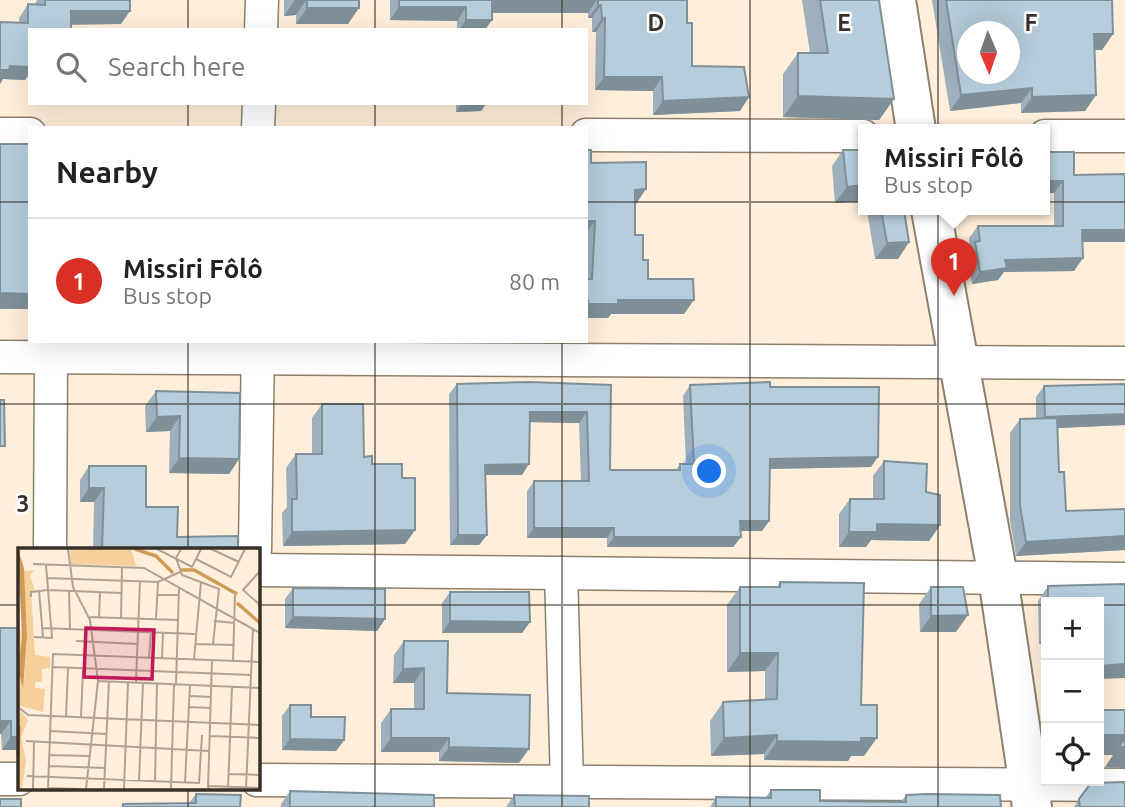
<!DOCTYPE html>
<meta charset="utf-8">
<style>
:root{--surface:#fff;--page:#f2f2f2;--text:#222;--muted:#767676;--line:#e0e0e0;--accent:#d93025}
body{margin:0;font-family:Ubuntu,sans-serif;background:var(--page);color:var(--text)}
.controls{position:absolute;right:21px;bottom:21px;display:grid;overflow:hidden;border-radius:0px;box-shadow:0 7px 28px #0002}
.controls button{width:63px;height:63px;display:grid;place-items:center;padding:0;border:0;border-bottom:2px solid var(--line);background:var(--surface);color:var(--text);font:35px sans-serif}
.compass{position:absolute;left:957px;top:21px;width:63px;height:63px;border-radius:50%;background:var(--surface);box-shadow:0 7px 28px #0002;rotate:178deg}
.you{position:absolute;left:710px;top:472px;width:24px;height:24px;margin:-18px;border:5px solid #fff;border-radius:50%;background:#1a73e8;box-shadow:0 0 0 10px #1a73e833}
.badge{display:grid;place-items:center;width:46px;height:46px;border-radius:50%;background:var(--accent);color:#fff;font-size:23px;font-weight:700}
.pin{position:absolute;translate:-50% -58px;filter:drop-shadow(0 2px 4px #0008)}
.pin::after{content:'';position:absolute;top:37px;width:24px;height:21px;background:inherit;clip-path:polygon(0 0,100% 0,50% 100%)}
.popup{position:absolute;left:858px;top:124px;width:192px;height:91px;box-sizing:border-box;display:grid;place-content:center;border-radius:0px;background:var(--surface);filter:drop-shadow(0 2px 5px #0005);font-size:23px;white-space:nowrap;color:var(--muted)}
.popup b{font-size:26px;color:var(--text)}
.popup::after{content:'';position:absolute;left:50%;top:100%;margin-left:-14px;border:14px solid transparent;border-top-color:var(--surface)}
.list{margin:0;padding:0;list-style:none}
h2{display:flex;justify-content:space-between;align-items:center;height:91px;margin:0;padding:0 28px;font-size:30px}
h2 small{font-size:23px;font-weight:400;color:var(--muted)}
.list li{display:grid;grid-template-columns:46px 1fr auto;gap:21px;align-items:center;box-sizing:border-box;height:126px;padding:0 28px;border-top:2px solid var(--line)}
.list b{display:block;font-size:26px;white-space:nowrap}
.list p{margin:0;font-size:23px;white-space:nowrap;color:var(--muted)}
.list em{font-size:23px;font-style:normal;color:var(--muted)}
.icon{flex:none;width:38px;height:38px;fill:none;stroke:currentColor;stroke-width:2;stroke-linecap:round;stroke-linejoin:round}
.map{position:relative;flex:none;width:1125px;height:807px;overflow:hidden}
.search{position:absolute;background:var(--surface);box-shadow:0 7px 28px #0002;left:28px;top:28px;width:560px;height:77px;display:flex;align-items:center;gap:18px;box-sizing:border-box;padding:0 24px;border-radius:0px;color:var(--muted);font-size:26px}
.panel{position:absolute;background:var(--surface);box-shadow:0 7px 28px #0002;left:28px;top:126px;width:560px;height:217px;border-radius:0px}
.map>svg:first-child{display:block}
</style>
<div class="map">
<svg width="1125" height="807" viewBox="0 0 1125 807">
<rect width="100%" height="100%" fill="#feeeda"/>
<g fill="none" stroke-linecap="round" stroke-linejoin="round">
<defs>
<g id="minor">
<polyline points="261,30 262,0"/>
<polyline points="258,128 259,103"/>
<polyline points="0,134 30,134"/>
<polyline points="586,135 863,136"/>
<polyline points="1045,136 1125,136"/>
<polyline points="0,357 1125,363"/>
<polyline points="50,550 51,357"/>
<polyline points="255,550 258,341"/>
<polyline points="257,570 1125,579"/>
<polyline points="561,573 567,782"/>
<polyline points="0,779 19,779"/>
<polyline points="257,780 1125,785"/>
</g>
<g id="secondary">
<polyline points="896,0 916,130"/>
<polyline points="931,210 998,577 1032,807"/>
</g>
</defs>
<!-- minor casing -->
<use href="#minor" stroke="#8e806e" stroke-width="35"/>
<!-- secondary casing -->
<use href="#secondary" stroke="#8e806e" stroke-width="42"/>
<!-- minor -->
<use href="#minor" stroke="#fff" stroke-width="32"/>
<!-- secondary -->
<use href="#secondary" stroke="#fff" stroke-width="38"/>
</g>
<!-- wall -->
<g fill="#9db0bc">
<polygon points="37,0 130,0 121,24 71,24 30,30 30,73 25,80 3,79 0,84 0,22 19,23 19,18 28,4 35,4"/>
<polygon points="284,0 359,0 348,24 296,24 296,15 284,16"/>
<polygon points="390,0 687,0 687,23 692,66 749,97 740,111 653,115 653,91 595,90 596,32 592,32 592,18 588,18 588,13 492,13 485,30 457,30 457,21 390,20"/>
<polygon points="802,0 879,0 894,99 879,120 783,117 783,74 798,53 810,53"/>
<polygon points="932,0 1112,0 1113,34 1102,50 1094,50 1096,95 1085,111 1021,113 1021,103 950,111"/>
<polygon points="456,103 487,103 481,111 456,112"/>
<polygon points="586,150 591,163 636,204 635,204 635,235 643,260 648,279 684,314 611,314 608,318 586,318"/>
<polygon points="843,150 863,201 835,203 832,166"/>
<polygon points="1045,152 1074,175 1125,174 1125,242 1082,242 1074,271 1004,272 998,280 972,284 967,254 970,249 969,238 978,226 1054,226 1054,193 1045,193"/>
<polygon points="867,210 904,210 909,242 898,259 875,259"/>
<polygon points="457,384 611,385 610,470 676,470 680,464 686,464 683,396 690,385 770,387 871,467 770,469 769,521 762,531 740,531 741,537 733,547 607,547 607,538 527,538 527,491 534,481 581,481 579,423 530,422 522,475 485,475 487,535 479,545 450,545 449,394"/>
<polygon points="1125,384 1125,425 1057,428 1059,472 1066,511 1125,509 1125,550 1016,556 1010,520 1010,433 1020,419 1036,418 1036,397 1044,386"/>
<polygon points="156,391 239,459 229,474 169,473 170,431 146,432 145,406"/>
<polygon points="322,404 364,457 372,464 402,478 415,530 405,544 283,546 282,513 287,507 286,468 296,454 312,454 312,418"/>
<polygon points="884,461 926,492 940,525 929,541 871,540 866,547 839,547 839,514 850,499 873,499 873,476"/>
<polygon points="89,466 146,507 177,537 238,550 93,550 94,502 80,502 80,480"/>
<polygon points="780,582 861,705 864,756 851,756 848,761 764,760 764,754 711,756 710,721 723,702 765,700 765,671 727,672 727,605 740,587 777,587"/>
<polygon points="1048,586 1099,602 1046,602 1046,678 1045,644 1039,644 1038,601"/>
<polygon points="931,587 956,632 920,632 919,604"/>
<polygon points="293,588 385,619 377,631 285,628 285,599"/>
<polygon points="450,592 530,622 522,633 442,633 442,603"/>
<polygon points="19,628 19,750 2,750 1,734"/>
<polygon points="404,641 447,693 519,763 439,761 439,752 381,752 381,723 391,709 414,709 414,683 393,683 394,655"/>
<polygon points="290,705 311,717 344,740 336,751 282,750 282,716"/>
<polygon points="1091,783 1125,807 1074,807"/>
<polygon points="771,790 820,801 901,802 906,795 1001,807 710,807 716,797 765,798"/>
<polygon points="290,791 434,807 281,807 281,804"/>
<polygon points="196,794 240,807 121,807 123,804 189,803"/>
<polygon points="514,795 589,807 506,807"/>
</g>
<!-- shaded-wall -->
<g fill="#7f9099">
<polygon points="295,0 306,0 296,15 284,16"/>
<polygon points="492,0 597,0 588,13 483,13"/>
<polygon points="598,5 601,5 592,18 588,18"/>
<polygon points="399,7 466,7 457,21 390,20"/>
<polygon points="307,8 359,8 348,24 296,24"/>
<polygon points="71,11 130,11 121,24 61,25"/>
<polygon points="605,18 596,32 592,32 602,19"/>
<polygon points="466,20 492,20 485,30 459,30"/>
<polygon points="1094,34 1113,34 1102,50 1083,50"/>
<polygon points="30,64 30,73 25,80 3,79 0,84 0,70 10,66"/>
<polygon points="604,77 662,77 653,91 595,90"/>
<polygon points="1032,88 1021,103 950,111 961,95"/>
<polygon points="1096,95 1085,111 1021,113 1032,97"/>
<polygon points="798,96 894,99 879,120 783,117"/>
<polygon points="749,97 740,111 653,115 663,101"/>
<polygon points="462,103 487,103 481,111 456,112"/>
<polygon points="1045,181 1063,181 1054,193 1045,193"/>
<polygon points="863,185 863,201 835,203 847,187"/>
<polygon points="646,189 636,204 625,204 635,190"/>
<polygon points="586,221 595,221 586,233"/>
<polygon points="1082,230 1125,230 1125,242 1074,242"/>
<polygon points="909,242 898,259 875,259 887,243"/>
<polygon points="1083,258 1074,271 1004,272 998,280 972,284 980,272 1005,260"/>
<polygon points="0,293 30,294 30,309 0,309"/>
<polygon points="618,300 694,300 684,314 611,314 608,318 586,318 586,307 588,304"/>
<polygon points="530,412 587,412 579,423 523,422"/>
<polygon points="1125,414 1125,425 1037,429 1045,417"/>
<polygon points="180,416 170,431 146,432 157,417"/>
<polygon points="878,457 871,467 762,469 770,459"/>
<polygon points="179,458 239,459 229,474 169,473"/>
<polygon points="529,464 522,475 478,475 485,465"/>
<polygon points="89,488 104,488 94,502 80,502"/>
<polygon points="740,521 769,521 762,531 733,531"/>
<polygon points="877,524 940,525 929,541 871,540 866,547 839,547 849,532"/>
<polygon points="534,528 614,528 607,538 527,538"/>
<polygon points="415,530 405,544 283,546 292,532"/>
<polygon points="458,535 487,535 479,545 450,545"/>
<polygon points="1125,536 1125,550 1016,556 1026,542"/>
<polygon points="614,537 741,537 733,547 607,547"/>
<polygon points="968,615 956,632 920,632 931,616"/>
<polygon points="293,617 385,619 377,631 285,628"/>
<polygon points="450,621 530,622 522,633 442,633"/>
<polygon points="1046,633 1046,642 1045,644 1039,644"/>
<polygon points="740,653 778,653 765,671 727,672"/>
<polygon points="1125,664 1125,678 1099,679 1099,666"/>
<polygon points="424,668 414,683 393,683 403,669"/>
<polygon points="0,721 11,721 1,734 0,734"/>
<polygon points="777,735 764,754 711,756 724,738"/>
<polygon points="1099,735 1125,735 1125,768 1105,767 1113,755 1099,755"/>
<polygon points="11,737 19,737 19,750 2,750"/>
<polygon points="391,738 449,738 439,752 381,752"/>
<polygon points="861,738 877,738 864,756 851,756 848,761 764,760 777,741"/>
<polygon points="290,739 344,740 336,751 282,750"/>
<polygon points="449,747 529,749 519,763 439,761"/>
</g>
<!-- building -->
<g fill="#b6cddb" stroke="#7f9099" stroke-width="2" fill-rule="evenodd">
<polygon points="45,0 130,0 130,11 71,11 71,30 30,30 30,67 10,66 9,70 0,70 0,22 28,23 28,4 45,5"/>
<rect x="307" y="0" width="52" height="8"/>
<polygon points="399,0 495,0 492,0 492,20 466,20 466,7 399,7"/>
<polygon points="598,0 687,0 687,23 692,23 692,66 744,67 749,97 663,101 662,77 604,77 605,18 602,19 601,5 598,5"/>
<polygon points="820,0 879,0 894,99 798,96 798,53 828,53"/>
<path d="M946 0H1112L1113 34H1094L1096 95 1032 97V88L961 95ZM968 32H1010V74H968Z"/>
<polygon points="0,144 30,144 30,294 0,293"/>
<polygon points="586,150 591,150 591,163 646,162 646,189 635,190 635,235 643,235 643,260 648,260 648,279 693,279 694,300 618,300 618,304 588,304 588,300 586,300 586,279 592,279 595,221 586,221"/>
<polygon points="843,150 863,150 863,185 847,187"/>
<polygon points="1045,152 1074,152 1074,175 1125,174 1125,230 1082,230 1083,258 1005,260 1007,268 980,272 975,242 980,241 978,226 1063,226 1063,181 1045,181"/>
<polygon points="881,210 904,210 909,242 887,243"/>
<polygon points="530,382 611,385 610,470 680,470 680,464 694,464 690,385 770,382 770,387 879,387 878,457 770,459 769,521 740,521 741,537 614,537 614,528 534,528 534,481 589,481 587,412 530,412 529,464 485,465 487,535 458,535 457,384"/>
<polygon points="1125,384 1125,414 1045,417 1044,386"/>
<polygon points="156,391 240,393 239,459 179,458 180,416 157,417"/>
<polygon points="0,400 4,400 5,446 0,446"/>
<polygon points="322,404 363,404 364,457 372,456 372,464 402,464 402,478 415,478 415,530 292,532 292,499 297,499 296,454 322,454"/>
<polygon points="1057,418 1059,472 1064,472 1066,511 1125,509 1125,536 1026,542 1020,506 1020,419"/>
<polygon points="884,461 927,464 926,492 940,495 940,525 877,524 877,532 849,532 850,499 884,499"/>
<polygon points="89,466 146,466 146,507 178,507 177,537 238,536 238,550 102,550 104,488 89,488"/>
<polygon points="780,582 864,583 861,705 877,705 877,738 861,738 861,742 777,741 777,735 724,738 723,702 777,699 778,653 740,653 740,587 780,587"/>
<polygon points="1125,584 1125,664 1099,666 1099,602 1048,602 1048,586"/>
<polygon points="931,587 963,587 968,615 931,616"/>
<polygon points="293,588 385,589 385,619 293,617"/>
<polygon points="450,592 529,592 530,622 450,621"/>
<polygon points="0,628 19,628 19,737 11,737 11,721 0,721"/>
<polygon points="404,641 448,641 447,693 530,695 529,749 449,747 449,738 391,738 391,709 424,709 424,668 403,669"/>
<polygon points="290,705 311,705 311,717 345,717 344,740 290,739"/>
<rect x="1099" y="710" width="26" height="25"/>
<polygon points="1125,738 1125,747 1119,747"/>
<polygon points="1125,782 1125,807 1080,807 1079,799 1091,783"/>
<polygon points="771,790 820,790 820,801 906,802 906,795 927,794 1000,795 1001,807 716,807 716,797 771,798"/>
<polygon points="290,791 434,795 434,807 290,807"/>
<polygon points="196,794 241,795 240,807 123,807 123,804 196,803"/>
<polygon points="514,795 589,796 589,807 515,807"/>
<rect x="0" y="799" width="21" height="8"/>
</g>
<!-- grid -->
<path fill="none" stroke="#38312a" stroke-width="2" stroke-opacity="0.55" d="M188 0V30M375 0V30M562 0V30M750 0V807M938 0V807M188 103V128M375 103V128M562 103V128M0 202H30M586 202H1125M188 341V550M375 341V807M562 341V807M0 404H1125M0 605H19M257 605H1046M1099 605H1125M188 788V807"/>
<!-- overview -->
<g transform="translate(18 548)">
<rect width="242" height="242" fill="#feeeda"/>
<path d="M52 1H113L118 18 53 16ZM16 22 12 28 17 42 13 43 17 107 32 109V120L24 121V134H17V140L27 141 25 164 0 157V66L4 90 0 120 6 134 9 88 6 23ZM2 163 10 172 3 189 8 213 4 241H0Z" fill="#f7cf9b"/>
<path d="M0 1 6 20 9 88 5 141 0 120 4 90Z" fill="#cf9c57"/>
<path fill="none" stroke="#cf9c57" stroke-width="3.5" d="M117 1 138 8 155 25M163 22H176L219 46M219 55 242 75M0 208 1 178"/>
<path fill="none" stroke="#afa294" stroke-width="2" d="M50 1 55 39 72 72 80 133 68 241M139 1 174 19 183 1M163 1 158 10 164 27 201 41 195 96M193 1 221 14M178 11 213 29 227 1M15 16 126 20 242 85M242 23 225 42 242 57M29 30 140 34 162 24M21 43 25 89M51 43 52 81M139 47H161M13 49V44L30 42 103 45M71 69 160 72M81 69 82 44M103 70 104 19M138 71 140 34M196 73 217 75M24 80 177 86M16 89 34 90 28 17M58 93 120 96M177 96 216 97M131 109 133 84M144 110 145 85M176 111 183 34M215 113 217 47M35 119 233 127M80 133 242 140M118 134 122 33M158 136 161 40M171 148 193 149M0 159 10 167 242 177M171 159 193 160M48 169 50 120M63 169 65 121M32 183 89 186M192 188 242 190M8 193 191 203M31 207 71 208M31 218 87 220M211 226 242 227M9 228 181 235 184 187M121 232 125 135M137 233 139 135M167 234 172 137M190 238 242 240M30 240 60 241M15 241 16 194M30 241 35 106 242 114M86 241 91 133M106 241 110 134M153 241 156 136M190 241 194 112M210 241 214 139M228 241 235 81"/>
<path fill="#c2185b" fill-opacity="0.15" stroke="#c2185b" stroke-width="3.5" d="M68 80 136 82 134 131 66 129Z"/>
<rect width="242" height="242" fill="none" stroke="#38312a" stroke-width="3.5"/>
</g>
<g font-size="23" text-anchor="middle" font-weight="bold" fill="#38312a" stroke="#fdfdfd" stroke-width="5" stroke-linejoin="round" paint-order="stroke">
<text x="656" y="31">D</text>
<text x="844" y="31">E</text>
<text x="1031" y="31">F</text>
<text x="23" y="512">3</text>
</g>
</svg>
<div class="controls">
<button>+</button>
<button>−</button>
<button><svg class="icon" aria-label="locate" viewBox="0 0 24 24"><circle cx="12" cy="12" r="6"/><path d="M12 2v4M12 18v4M2 12h4M18 12h4"/></svg></button>
</div>
<svg class="compass" viewBox="-18 -18 36 36"><path d="M0-13l5 13h-10z" fill="#e53935"/><path d="M0 13l5-13h-10z" fill="#767676"/></svg>
<div class="you"></div>
<div class="pin badge" style="left:954px;top:296px">1</div>
<div class="popup"><b>Missiri Fôlô</b>Bus stop</div>
<div class="search"><svg class="icon" aria-label="search" viewBox="0 0 24 24"><circle cx="10" cy="10" r="6"/><path d="M15 15l6 6"/></svg>Search here</div>
<section class="panel">
<h2>Nearby<small></small></h2>
<ul class="list">
<li><span class="badge">1</span><div><b>Missiri Fôlô</b><p>Bus stop</p></div><em>80 m</em></li>
</ul>
</section>
</div>
